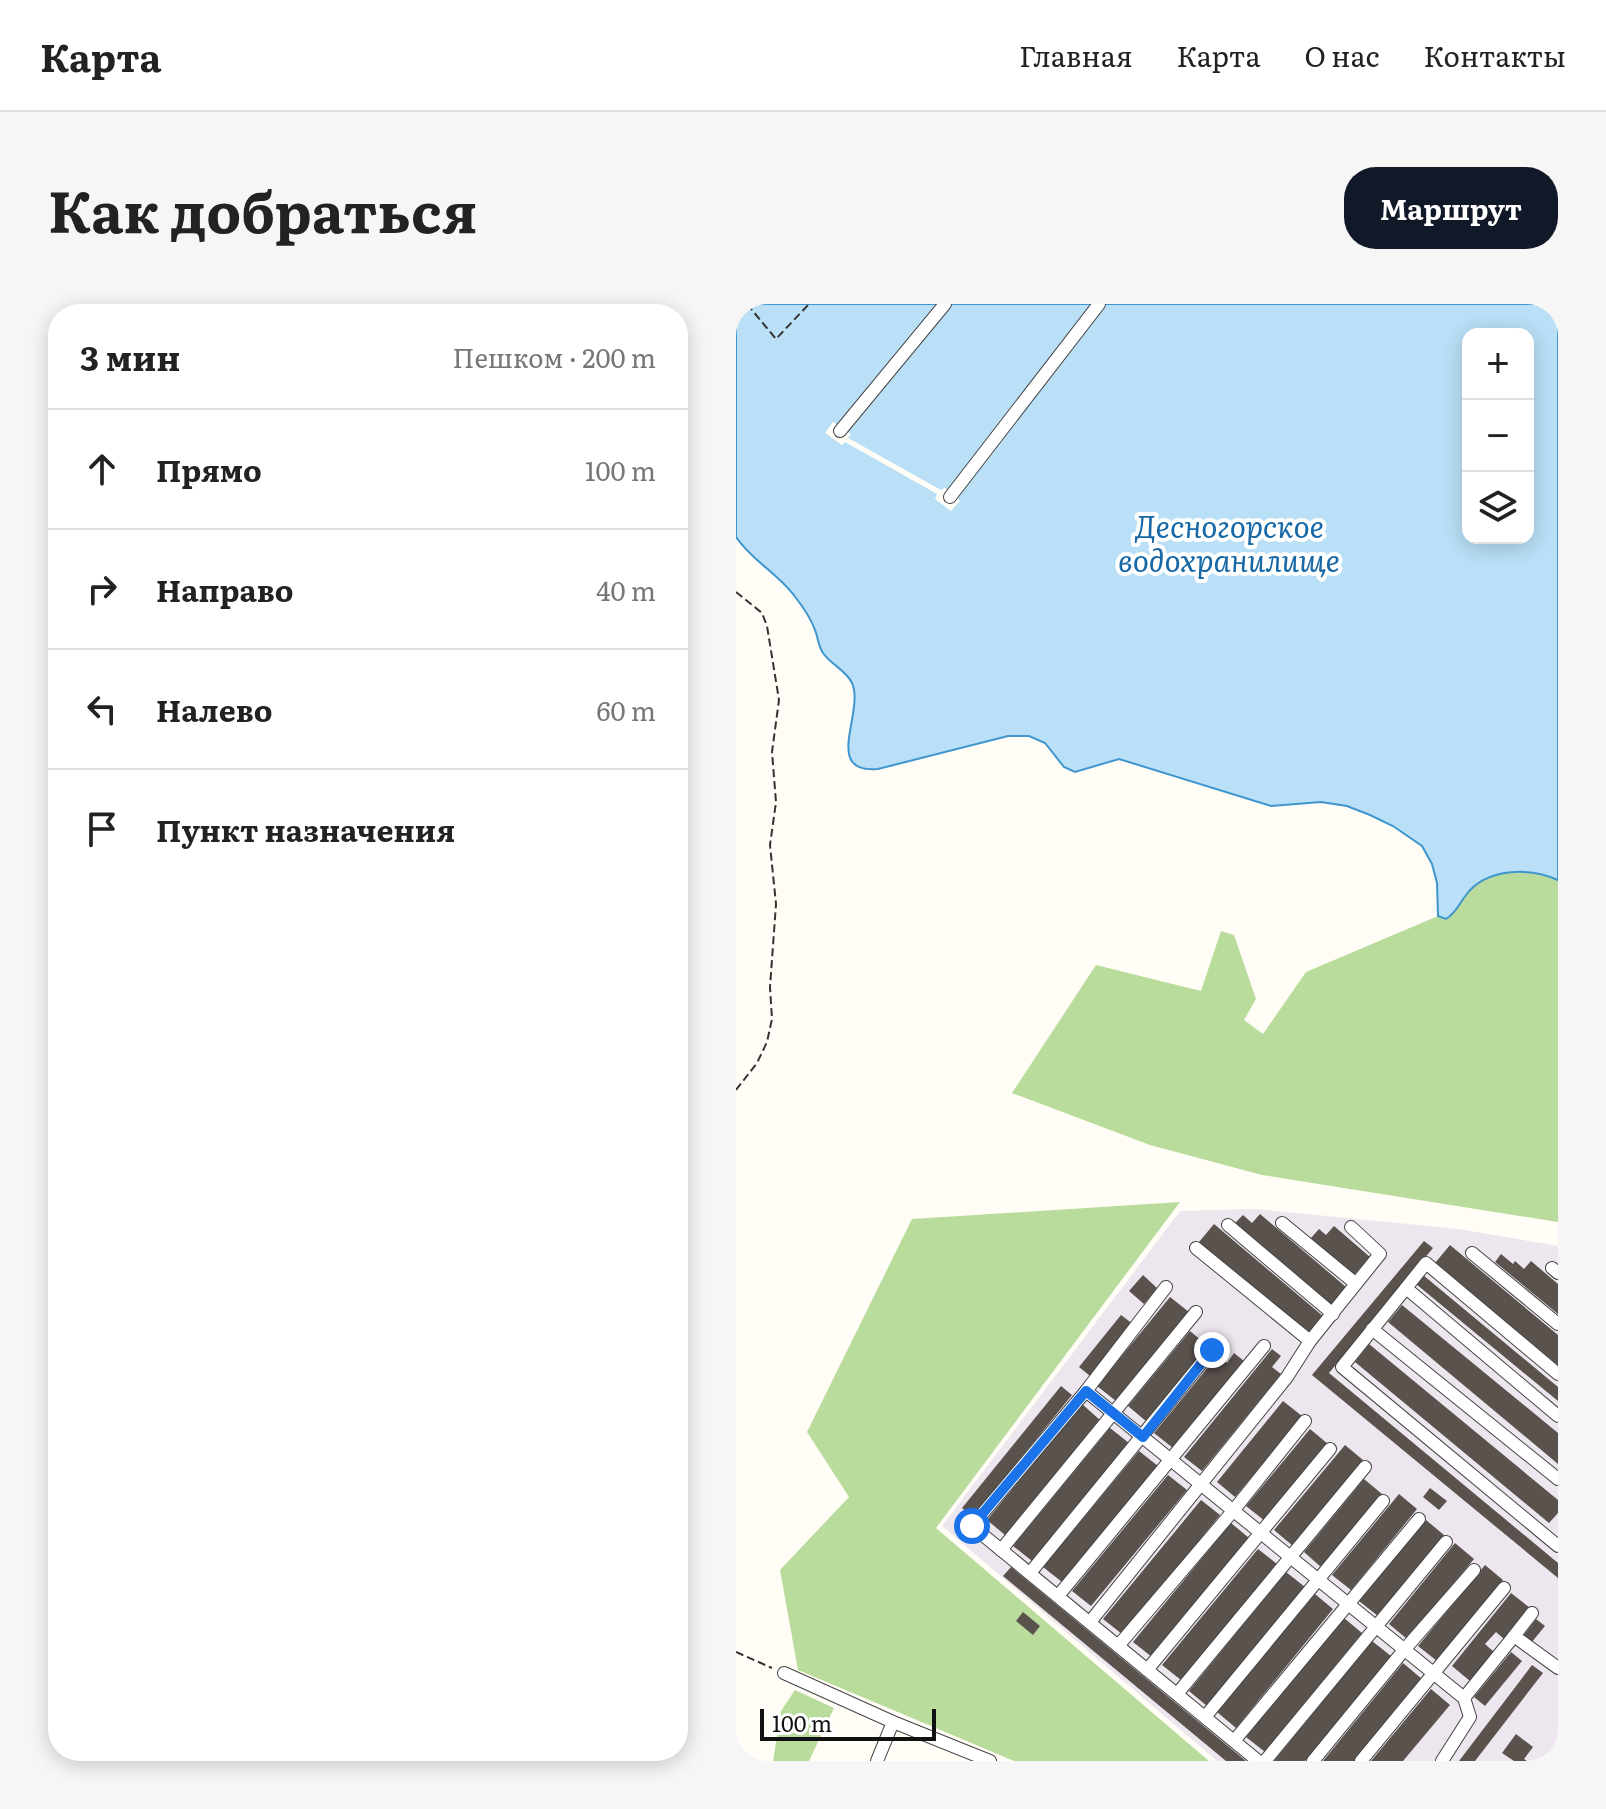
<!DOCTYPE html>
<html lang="ru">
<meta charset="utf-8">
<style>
:root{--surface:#fff;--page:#f6f6f6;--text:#222;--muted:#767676;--line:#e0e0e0;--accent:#111827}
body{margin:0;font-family:Literata,serif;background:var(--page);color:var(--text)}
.controls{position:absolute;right:24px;top:24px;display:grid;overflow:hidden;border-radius:16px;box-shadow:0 4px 20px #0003}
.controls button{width:72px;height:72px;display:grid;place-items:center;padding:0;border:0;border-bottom:2px solid var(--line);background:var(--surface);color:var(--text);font:40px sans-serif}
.scale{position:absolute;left:24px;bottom:20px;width:176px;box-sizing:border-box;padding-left:8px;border:4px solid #111;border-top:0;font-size:22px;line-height:28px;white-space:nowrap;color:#111;-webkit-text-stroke:6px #fff;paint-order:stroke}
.stop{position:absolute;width:24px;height:24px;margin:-18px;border:6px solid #1a73e8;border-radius:50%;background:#fff}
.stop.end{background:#1a73e8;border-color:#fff;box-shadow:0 2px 8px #0008}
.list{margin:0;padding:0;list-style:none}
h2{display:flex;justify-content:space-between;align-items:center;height:104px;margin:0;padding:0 32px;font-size:34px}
h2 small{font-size:26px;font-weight:400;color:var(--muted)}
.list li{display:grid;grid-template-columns:52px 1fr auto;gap:24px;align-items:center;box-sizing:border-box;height:120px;padding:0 32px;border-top:2px solid var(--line)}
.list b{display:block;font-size:30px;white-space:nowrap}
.list em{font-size:26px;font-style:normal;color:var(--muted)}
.icon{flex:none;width:44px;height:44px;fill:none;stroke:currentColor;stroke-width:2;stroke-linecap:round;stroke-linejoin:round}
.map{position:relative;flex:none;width:822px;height:1457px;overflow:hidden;border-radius:32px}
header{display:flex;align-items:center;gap:48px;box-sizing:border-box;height:112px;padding:0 40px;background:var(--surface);border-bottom:2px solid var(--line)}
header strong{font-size:38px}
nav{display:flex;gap:44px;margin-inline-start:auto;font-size:28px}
.intro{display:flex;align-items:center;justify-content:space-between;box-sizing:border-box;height:192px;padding:0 48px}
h1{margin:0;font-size:56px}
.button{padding:20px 36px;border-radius:32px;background:var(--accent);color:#fff;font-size:28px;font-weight:700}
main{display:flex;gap:48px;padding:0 48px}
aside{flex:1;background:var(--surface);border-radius:32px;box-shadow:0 4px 20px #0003}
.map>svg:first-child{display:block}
</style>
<header>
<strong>Карта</strong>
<nav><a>Главная</a><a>Карта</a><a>О нас</a><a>Контакты</a></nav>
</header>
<div class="intro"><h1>Как добраться</h1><a class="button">Маршрут</a></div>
<main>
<aside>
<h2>3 мин<small>Пешком · 200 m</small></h2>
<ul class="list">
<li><svg class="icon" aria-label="ahead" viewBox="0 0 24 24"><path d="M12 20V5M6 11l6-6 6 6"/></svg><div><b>Прямо</b></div><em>100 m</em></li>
<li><svg class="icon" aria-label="right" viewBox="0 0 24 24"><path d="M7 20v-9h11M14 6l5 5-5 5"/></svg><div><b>Направо</b></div><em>40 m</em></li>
<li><svg class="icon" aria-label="left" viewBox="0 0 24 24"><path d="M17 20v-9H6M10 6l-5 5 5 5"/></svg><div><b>Налево</b></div><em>60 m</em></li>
<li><svg class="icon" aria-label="arrive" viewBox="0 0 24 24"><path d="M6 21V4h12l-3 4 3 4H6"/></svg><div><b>Пункт назначения</b></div></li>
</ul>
</aside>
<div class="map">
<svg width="822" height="1457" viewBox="0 0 822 1457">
<rect width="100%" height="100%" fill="#fffdf5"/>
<!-- industrial -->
<polygon fill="#eee6ef" points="518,905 723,925 822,942 822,1457 481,1457 206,1222 444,907"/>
<!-- forest -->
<g fill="#b9dc9c">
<path d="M785 568H801L822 576V918L526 871 414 841 276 789 360 661 465 687 485 627 498 631 520 695 508 716 527 730 570 668 702 612 710 615C721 609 723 598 731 589 746 572 765 569 785 568Z"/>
<polygon points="444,898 200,1224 473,1457 278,1457 62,1366 44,1266 113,1193 71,1128 176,915"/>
<polygon points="59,1386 98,1404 73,1457 37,1457 45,1407"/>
</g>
<!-- water -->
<path fill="#b9e0f7" stroke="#3f96cf" stroke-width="2" fill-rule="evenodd" d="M0 0H822V576C793 563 750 564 730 591 723 600 720 609 710 615L702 612 701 579 696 560 686 542 657 522 634 511 611 502 585 498 535 502 383 455 339 468 328 463 309 439 293 432H272L142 465C86 470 129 408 116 379 110 366 95 361 87 349 82 342 82 333 79 326 75 315 67 303 60 294 43 270 16 257 0 233ZM732 30H792V234H732Z"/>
<!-- pier -->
<polygon fill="#fffdf5" points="97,118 115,130 112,134 205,186 209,184 224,197 215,207 199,195 201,190 109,138 106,141 89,129"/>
<!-- building -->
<g fill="#5a524d">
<polygon points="524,910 610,983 595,1001 499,919 507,911 516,919"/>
<polygon points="478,920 588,1013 573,1031 463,938"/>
<polygon points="598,922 634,953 618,971 575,934 583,925 590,931"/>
<polygon points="688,937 697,944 593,1069 822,1259 822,1274 576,1071"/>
<polygon points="714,941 822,1031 822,1061 699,959"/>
<polygon points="765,950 777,960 779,957 788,965 795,957 822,980 822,1010 759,958"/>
<polygon points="407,971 421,984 408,1000 393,987"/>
<polygon points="687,971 822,1083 822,1097 680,980"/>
<polygon points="434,993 453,1008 380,1097 361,1082"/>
<polygon points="666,1001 822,1129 822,1160 652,1018"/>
<polygon points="385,1011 397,1020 354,1072 343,1063"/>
<polygon points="454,1027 472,1042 411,1118 392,1102"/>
<polygon points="633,1040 822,1196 822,1209 813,1219 619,1058"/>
<polygon points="536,1045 545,1052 536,1063 545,1070 466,1167 448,1153"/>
<polygon points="498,1049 508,1057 437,1144 418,1129 482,1051 491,1059"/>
<polygon points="325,1082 336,1091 237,1213 226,1204"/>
<polygon points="547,1097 566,1112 499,1193 481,1178"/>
<polygon points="346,1100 364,1116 269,1231 251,1216"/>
<polygon points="374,1124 393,1139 296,1257 277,1242"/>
<polygon points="574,1125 592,1140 529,1217 510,1202"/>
<polygon points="609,1141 627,1156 557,1242 538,1226"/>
<polygon points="403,1147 422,1162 326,1278 307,1263"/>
<polygon points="432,1171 451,1186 355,1302 336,1287"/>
<polygon points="628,1175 646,1190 586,1264 568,1248"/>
<polygon points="694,1184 711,1197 703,1206 687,1193"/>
<polygon points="663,1190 681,1205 615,1286 596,1271"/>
<polygon points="465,1196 484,1211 386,1330 367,1315"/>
<polygon points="690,1216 708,1231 642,1312 623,1297"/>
<polygon points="495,1219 513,1234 416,1353 397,1338"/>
<polygon points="719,1239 738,1255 671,1335 653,1320"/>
<polygon points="522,1245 541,1260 445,1376 426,1361"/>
<polygon points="749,1261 767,1276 701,1357 682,1342"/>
<polygon points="275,1263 510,1457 490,1457 267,1272"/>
<polygon points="550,1268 569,1283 471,1402 453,1387"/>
<polygon points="775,1289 794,1304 768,1335 760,1328 749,1340 758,1348 734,1377 716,1362"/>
<polygon points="579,1290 597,1305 500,1424 481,1408"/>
<polygon points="287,1308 304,1322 297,1331 280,1317"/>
<polygon points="608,1314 626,1329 529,1448 510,1433"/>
<polygon points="800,1315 809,1322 795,1339 787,1332"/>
<polygon points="636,1337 655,1352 569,1457 538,1457"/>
<polygon points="775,1348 786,1357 749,1402 738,1393"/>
<polygon points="667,1359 686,1375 618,1457 587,1457"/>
<polygon points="796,1361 807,1369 739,1457 723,1457"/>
<polygon points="695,1385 714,1401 667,1457 635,1457"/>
<polygon points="780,1430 797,1443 788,1455 791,1457 778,1457 766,1449"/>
</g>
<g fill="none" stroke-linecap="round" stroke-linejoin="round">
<defs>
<g id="minor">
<polyline points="104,127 209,0"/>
<polyline points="214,193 363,0"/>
<polyline points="546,919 619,979"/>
<polyline points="492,921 597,1010"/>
<polyline points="460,944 574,1037"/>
<polyline points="736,949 822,1020"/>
<polyline points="816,964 822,969"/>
<polyline points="430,983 350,1087 236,1222 522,1457"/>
<polyline points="670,984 690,959 822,1070"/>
<polyline points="636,1025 822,1175"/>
<polyline points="350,1087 728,1394 734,1413 706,1457"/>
<polyline points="822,1112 670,984 606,1063 822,1242"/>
<polyline points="265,1246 460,1008"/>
<polyline points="294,1269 476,1046"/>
<polyline points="322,1292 528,1042"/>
<polyline points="354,1318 551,1073 574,1037 644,950 615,923"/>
<polyline points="778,1332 796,1309"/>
<polyline points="382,1342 497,1207 569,1117"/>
<polyline points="411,1366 594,1145"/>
<polyline points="48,1369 157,1418 254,1457"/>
<polyline points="441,1390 629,1163"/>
<polyline points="728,1394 778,1332 822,1364"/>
<polyline points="469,1413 647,1197"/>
<polyline points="498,1437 683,1215"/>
<polyline points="141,1457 157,1418"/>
<polyline points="529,1457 710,1238"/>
<polyline points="577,1457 668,1346 738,1266"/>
<polyline points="625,1457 768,1284"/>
</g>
</defs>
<!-- minor casing -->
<use href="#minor" stroke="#444" stroke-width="14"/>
<!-- path -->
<g stroke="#333" stroke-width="2" stroke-dasharray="8 4" stroke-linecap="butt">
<polyline points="11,0 40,35 73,0"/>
<polyline points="0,288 26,309 31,322 43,396 36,448 40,498 34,541 40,600 34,683 36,715 31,738 21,759 0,786"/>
<polyline points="0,1348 36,1364"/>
</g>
<!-- minor -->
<use href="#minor" stroke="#fff" stroke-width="12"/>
</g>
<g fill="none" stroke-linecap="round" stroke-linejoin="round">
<!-- route -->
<polyline stroke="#1a73e8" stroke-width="10" points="236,1222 350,1087 407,1133 476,1046"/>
</g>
<g text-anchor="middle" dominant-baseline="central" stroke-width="8" stroke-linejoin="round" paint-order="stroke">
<!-- water labels -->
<g font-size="30" font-style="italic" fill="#1768a6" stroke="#fff">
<text x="493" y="221">Десногорское<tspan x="493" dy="34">водохранилище</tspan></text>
</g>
</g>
</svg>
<div class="controls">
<button>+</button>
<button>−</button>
<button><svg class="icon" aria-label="layers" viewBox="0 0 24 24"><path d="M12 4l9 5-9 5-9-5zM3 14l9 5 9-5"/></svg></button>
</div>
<div class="scale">100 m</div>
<div class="stop" style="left:236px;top:1222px"></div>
<div class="stop end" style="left:476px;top:1046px"></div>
</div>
</main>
